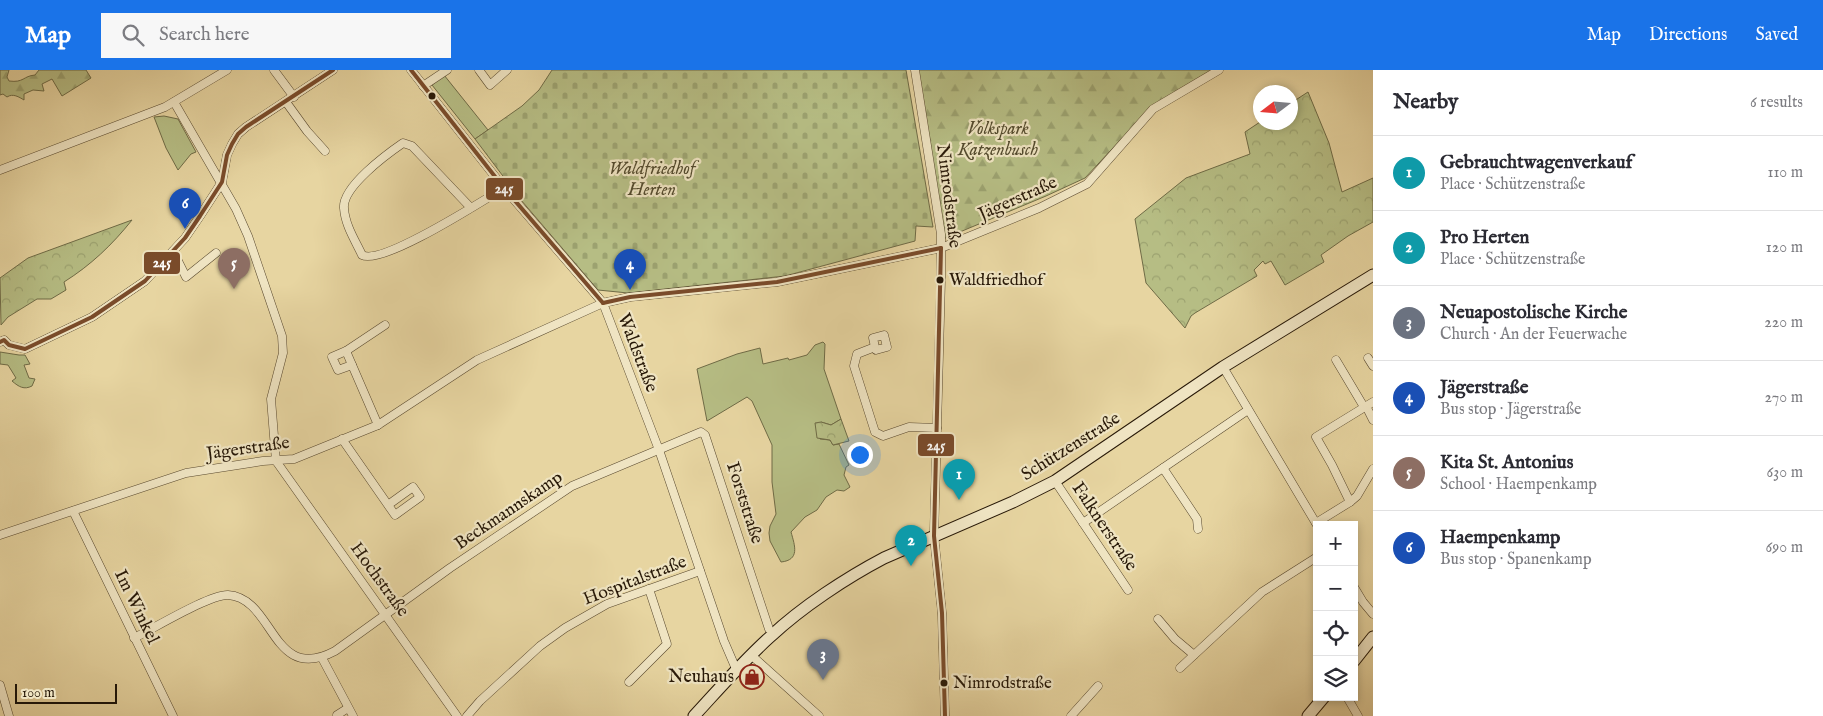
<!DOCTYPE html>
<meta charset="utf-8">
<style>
:root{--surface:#fff;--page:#f7f7f7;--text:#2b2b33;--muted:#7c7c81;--line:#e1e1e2;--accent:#1a73e8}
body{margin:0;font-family:"IM FELL English",serif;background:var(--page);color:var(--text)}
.controls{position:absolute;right:15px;bottom:15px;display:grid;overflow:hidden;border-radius:0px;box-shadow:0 2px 8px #0003}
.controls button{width:45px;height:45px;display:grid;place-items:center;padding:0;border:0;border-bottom:1px solid var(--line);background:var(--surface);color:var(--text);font:25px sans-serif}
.compass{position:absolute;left:1253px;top:15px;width:45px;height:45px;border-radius:50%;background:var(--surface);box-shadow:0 2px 8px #0003;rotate:254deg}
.scale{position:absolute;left:15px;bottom:12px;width:102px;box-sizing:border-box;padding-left:5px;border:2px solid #281908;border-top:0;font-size:14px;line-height:18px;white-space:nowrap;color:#281908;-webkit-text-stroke:4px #efe4c2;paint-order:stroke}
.you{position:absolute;left:859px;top:384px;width:18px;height:18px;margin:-12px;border:4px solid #fff;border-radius:50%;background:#1a73e8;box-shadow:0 0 0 8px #1a73e833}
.badge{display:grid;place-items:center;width:32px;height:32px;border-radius:50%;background:var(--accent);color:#fff;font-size:16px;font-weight:700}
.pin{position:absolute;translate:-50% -41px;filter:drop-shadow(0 1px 2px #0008)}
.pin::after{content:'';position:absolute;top:26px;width:18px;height:15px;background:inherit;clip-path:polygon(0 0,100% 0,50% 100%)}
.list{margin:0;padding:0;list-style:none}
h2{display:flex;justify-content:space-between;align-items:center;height:65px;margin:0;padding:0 20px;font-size:21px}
h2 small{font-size:16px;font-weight:400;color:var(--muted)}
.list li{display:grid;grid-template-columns:32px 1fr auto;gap:15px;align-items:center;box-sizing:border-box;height:75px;padding:0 20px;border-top:1px solid var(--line)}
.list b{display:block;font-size:19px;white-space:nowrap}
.list p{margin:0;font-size:16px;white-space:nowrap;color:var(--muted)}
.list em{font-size:16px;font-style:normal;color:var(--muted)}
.icon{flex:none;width:28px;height:28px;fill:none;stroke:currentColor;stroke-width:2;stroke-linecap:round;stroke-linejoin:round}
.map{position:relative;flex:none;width:1373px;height:646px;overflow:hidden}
header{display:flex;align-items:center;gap:30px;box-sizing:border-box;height:70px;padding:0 25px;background:var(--accent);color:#fff}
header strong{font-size:24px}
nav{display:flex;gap:28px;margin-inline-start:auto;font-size:18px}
.search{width:350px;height:45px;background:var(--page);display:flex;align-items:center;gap:12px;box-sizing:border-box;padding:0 18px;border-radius:0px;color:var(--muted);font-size:19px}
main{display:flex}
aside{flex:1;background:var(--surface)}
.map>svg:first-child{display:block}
</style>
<header>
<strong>Map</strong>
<div class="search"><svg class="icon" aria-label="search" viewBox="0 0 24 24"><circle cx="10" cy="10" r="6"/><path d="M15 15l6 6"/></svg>Search here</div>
<nav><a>Map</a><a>Directions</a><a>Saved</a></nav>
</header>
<main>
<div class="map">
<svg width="1373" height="646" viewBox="0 0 1373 646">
<defs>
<pattern id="forest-firs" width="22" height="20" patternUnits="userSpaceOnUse" patternTransform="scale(1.25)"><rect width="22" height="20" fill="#b6bd84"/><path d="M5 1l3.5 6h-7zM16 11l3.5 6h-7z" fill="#9ca270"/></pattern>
<pattern id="cemetery-stones" width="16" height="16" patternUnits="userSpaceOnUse" patternTransform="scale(1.25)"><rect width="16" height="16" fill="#b6bd84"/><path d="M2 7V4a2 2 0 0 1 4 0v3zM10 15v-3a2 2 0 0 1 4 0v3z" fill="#9ca270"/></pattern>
<pattern id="park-crowns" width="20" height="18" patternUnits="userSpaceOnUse" patternTransform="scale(1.25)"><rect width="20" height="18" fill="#b6bd84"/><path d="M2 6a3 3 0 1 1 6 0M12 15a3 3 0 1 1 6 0" fill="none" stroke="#9ca270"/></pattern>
</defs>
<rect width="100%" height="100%" fill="#e7d5a1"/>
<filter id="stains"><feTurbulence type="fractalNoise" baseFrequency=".004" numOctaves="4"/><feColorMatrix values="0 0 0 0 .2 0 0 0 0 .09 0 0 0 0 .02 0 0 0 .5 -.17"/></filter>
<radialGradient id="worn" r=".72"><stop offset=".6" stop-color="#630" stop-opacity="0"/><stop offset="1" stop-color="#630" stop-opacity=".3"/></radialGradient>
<!-- grass -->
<g fill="#b6bd84" stroke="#6f6b46">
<polygon points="444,5 488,60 475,69 432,15"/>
<polygon points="164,46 178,49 196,82 191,84 178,100 166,78 154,47"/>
<path d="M823 272 825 274 824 299 841 349 831 355 821 352 820 369 830 370 833 375 839 374 849 395 846 397 844 405 850 417 844 421 837 420 826 427 817 440 805 447 791 462C795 476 800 490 781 492L770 471 769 463 770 456 776 444 772 412V375L752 331 747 327 707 351 697 299 737 284 760 278 763 294 788 288 789 290 807 285 815 275Z"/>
<path d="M0 282 19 285H25L30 294 24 295 29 308 35 309 32 316C24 320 19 317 12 311L16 308 8 295 0 294Z"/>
</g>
<!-- forest -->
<g fill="url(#forest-firs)" stroke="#6f6b46">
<path d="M0 0H9L7 7 9 11C24 13 23 6 35 5L39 0H86L91 8 62 26 52 9 42 14 44 21 33 20 24 24V30C19 27 13 23 7 27L3 24 0 25Z"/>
<polygon points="915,0 1218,0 1152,36 1085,108 1046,126 943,169"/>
</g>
<!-- cemetery -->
<polygon fill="url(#cemetery-stones)" stroke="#6f6b46" points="552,0 906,0 933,157 916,156 915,171 785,206 628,223 598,220 521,130 475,69 522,36 539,20"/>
<!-- park -->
<g fill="url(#park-crowns)" stroke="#6f6b46">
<polygon points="1308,22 1329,73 1342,122 1373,108 1373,152 1348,166 1321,185 1324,192 1285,215 1271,191 1265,194 1263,191 1254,200 1257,206 1195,243 1191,246 1185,258 1146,213 1135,149 1186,108 1250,84 1245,62 1260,52 1290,52 1291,33"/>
<path d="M132 150C112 175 91 195 64 212L66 220 51 229H37L8 247 1 255 0 208 28 188Z"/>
<polygon points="841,349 849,371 833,375 830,370 817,368 815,353 821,352 831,355"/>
</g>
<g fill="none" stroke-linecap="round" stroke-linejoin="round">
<defs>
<g id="minor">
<polyline points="274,0 294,27"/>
<polyline points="411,0 504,118 603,233 659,380 724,571 736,599"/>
<polyline points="479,0 490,15 507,0"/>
<polyline points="915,0 941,164 941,209 934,466 942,543 945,646"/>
<polyline points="423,16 447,0"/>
<polyline points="174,32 236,139 248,166 282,266 283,283 271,329 276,391 457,646"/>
<polyline points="286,32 307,61 325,81"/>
<polyline points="0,100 165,37 227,0"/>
<path d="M471 138 412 76 403 73C387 84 342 117 344 138 345 155 355 170 362 185 382 196 482 131 504 118"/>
<polyline points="173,181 186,207 216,183"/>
<polyline points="0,272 4,270 9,275 25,279 92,247 145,211 185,168 200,146 222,112 227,85 232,74 238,64 246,57 333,0"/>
<polyline points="875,277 873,268 884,265 887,277 876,280 875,277 857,284 854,296 875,362 883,366 909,357 937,358"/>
<polyline points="346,281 332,287 338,300 352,295"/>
<polyline points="1368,288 1373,296"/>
<polyline points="1336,290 1364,337"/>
<polyline points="1223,297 1317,455"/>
<polyline points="1366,336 1373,350"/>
<polyline points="378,355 346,281 385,255"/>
<polyline points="342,369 388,435 395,445 420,427 413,417 388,435"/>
<polyline points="1163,398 1248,340"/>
<polyline points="1055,411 1128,520"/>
<polyline points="1350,432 1332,395 1316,367 1373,332"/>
<polyline points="73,441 173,646"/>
<polyline points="1083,453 1163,398 1197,449 1198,459"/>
<polyline points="1316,453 1350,432 1357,426 1373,399"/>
<polyline points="0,465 186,403 263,391 294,389 378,355 477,290 603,233 630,227 777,212 941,178 1039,138 1087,114 1153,39 1219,0"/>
<polyline points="1354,517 1363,532 1373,544"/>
<polyline points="1158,549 1175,569 1194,585"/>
<path d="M134 568C153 559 210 524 228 525 275 528 271 615 335 581L450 498 572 416 701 362 705 365 769 559"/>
<polyline points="751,585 819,646"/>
<polyline points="322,588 353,646"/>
<polyline points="1180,598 1262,522 1317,487"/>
<polyline points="629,612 667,574 649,519"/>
<polyline points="0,615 9,646"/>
<polyline points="1347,627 1358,646"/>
<polyline points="338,646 337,645 348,638"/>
<polyline points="467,646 480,631 540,576 565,558 607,534 700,501"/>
<polyline points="1071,646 1098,616"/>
</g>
<g id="secondary">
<polyline points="1354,591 1373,567"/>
<path d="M694 646C719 619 743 591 771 566 802 537 846 508 884 488L1013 432 1055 411 1223 297 1373 205"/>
<polyline points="1308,646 1324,627"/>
</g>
</defs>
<!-- minor casing -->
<use href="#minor" stroke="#58482e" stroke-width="9"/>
<!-- secondary casing -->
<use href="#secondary" stroke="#281908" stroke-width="13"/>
<!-- minor -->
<use href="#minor" stroke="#efe4c2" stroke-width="8"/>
<!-- secondary -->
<use href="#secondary" stroke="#efe4c2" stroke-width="11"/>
<defs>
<g id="bus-1">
<polyline points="411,0 504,118 603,233"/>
<polyline points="941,178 934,466 942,543 945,646"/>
<polyline points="603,233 630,227 777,212 941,178"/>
<polyline points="0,272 4,270 9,275 25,279 92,247 145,211 185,168 200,146 222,112 227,85 232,74 238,64 246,57 333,0"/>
</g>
</defs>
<!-- bus-1 casing -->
<use href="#bus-1" stroke="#efe4c2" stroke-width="8"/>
<!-- bus-1 -->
<use href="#bus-1" stroke="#7a4b2a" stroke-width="4"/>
</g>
<!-- icons -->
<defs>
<symbol id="shop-ring" viewBox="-11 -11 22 22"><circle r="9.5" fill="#efe4c2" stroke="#8f2418" stroke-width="1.5"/><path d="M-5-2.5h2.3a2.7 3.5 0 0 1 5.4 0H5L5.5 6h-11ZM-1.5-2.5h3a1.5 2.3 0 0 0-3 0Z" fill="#8f2418"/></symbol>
</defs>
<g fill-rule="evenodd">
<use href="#shop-ring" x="738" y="593" width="28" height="28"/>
</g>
<!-- markers -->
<g fill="#281908" stroke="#efe4c2" stroke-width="2">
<circle cx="432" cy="26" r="4.5"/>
<circle cx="940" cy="210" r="4.5"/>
<circle cx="944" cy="613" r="4.5"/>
</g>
<g text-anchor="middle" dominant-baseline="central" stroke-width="4.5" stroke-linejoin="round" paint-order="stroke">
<!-- bus labels -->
<g font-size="17" fill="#281908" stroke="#efe4c2" text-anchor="start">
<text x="949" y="210">Waldfriedhof</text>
<text x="953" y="613">Nimrodstraße</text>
</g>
<!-- park labels -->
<g font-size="18" font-style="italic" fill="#534a2d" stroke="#efe4c2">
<text x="998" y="59">Volkspark<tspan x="998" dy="21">Katzenbusch</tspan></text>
<text x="652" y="99">Waldfriedhof<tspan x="652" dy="21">Herten</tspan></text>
</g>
<!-- street labels -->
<g font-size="18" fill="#281908" stroke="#efe4c2">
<text transform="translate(948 126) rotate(83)">Nimrodstraße</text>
<text transform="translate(1018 129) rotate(-24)">Jägerstraße</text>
<text transform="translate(637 283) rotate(69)">Waldstraße</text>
<text transform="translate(1071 377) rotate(-32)">Schützenstraße</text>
<text transform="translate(248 379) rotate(-8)">Jägerstraße</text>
<text transform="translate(744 433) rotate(72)">Forststraße</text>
<text transform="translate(509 441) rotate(-34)">Beckmannskamp</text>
<text transform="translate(1104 457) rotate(56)">Falknerstraße</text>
<text transform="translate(379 510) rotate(54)">Hochstraße</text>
<text transform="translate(635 511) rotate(-21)">Hospitalstraße</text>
<text transform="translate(136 537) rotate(64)">Im Winkel</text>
</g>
<!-- poi labels -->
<g font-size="18" fill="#281908" stroke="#efe4c2" text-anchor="end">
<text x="734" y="607">Neuhaus</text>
</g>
</g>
<g stroke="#efe4c2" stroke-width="2">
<rect x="485" y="107" width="39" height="24" rx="5" fill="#7a4b2a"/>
<rect x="143" y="181" width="38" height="24" rx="5" fill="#7a4b2a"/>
<rect x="917" y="363" width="38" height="24" rx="5" fill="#7a4b2a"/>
</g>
<g font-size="14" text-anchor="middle" font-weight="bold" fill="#fff">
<text x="504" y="123">245</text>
<text x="162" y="197">245</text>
<text x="936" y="380">245</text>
</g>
<rect width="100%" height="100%" filter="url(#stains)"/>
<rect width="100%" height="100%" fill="url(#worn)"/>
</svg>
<div class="controls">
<button>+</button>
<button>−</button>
<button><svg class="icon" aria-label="locate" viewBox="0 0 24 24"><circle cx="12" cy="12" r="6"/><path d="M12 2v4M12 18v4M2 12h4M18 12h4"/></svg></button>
<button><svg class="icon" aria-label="layers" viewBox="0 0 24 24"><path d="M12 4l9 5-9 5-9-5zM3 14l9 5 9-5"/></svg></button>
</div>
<svg class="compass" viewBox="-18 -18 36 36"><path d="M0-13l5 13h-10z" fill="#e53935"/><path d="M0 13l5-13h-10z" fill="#7c7c81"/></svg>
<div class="scale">100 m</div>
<div class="you"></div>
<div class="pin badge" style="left:959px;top:430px;background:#0f9aa8">1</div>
<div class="pin badge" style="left:911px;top:496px;background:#0f9aa8">2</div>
<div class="pin badge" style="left:823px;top:610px;background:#6b7280">3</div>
<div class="pin badge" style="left:630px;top:220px;background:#1a4fb4">4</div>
<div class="pin badge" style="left:234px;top:219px;background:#8d6e63">5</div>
<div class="pin badge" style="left:185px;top:159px;background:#1a4fb4">6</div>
</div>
<aside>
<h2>Nearby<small>6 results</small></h2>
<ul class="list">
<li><span class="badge" style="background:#0f9aa8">1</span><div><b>Gebrauchtwagenverkauf</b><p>Place · Schützenstraße</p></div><em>110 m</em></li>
<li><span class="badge" style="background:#0f9aa8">2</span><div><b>Pro Herten</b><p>Place · Schützenstraße</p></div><em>120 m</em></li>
<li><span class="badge" style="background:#6b7280">3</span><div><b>Neuapostolische Kirche</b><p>Church · An der Feuerwache</p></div><em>220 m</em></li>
<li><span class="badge" style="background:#1a4fb4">4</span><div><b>Jägerstraße</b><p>Bus stop · Jägerstraße</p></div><em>270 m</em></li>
<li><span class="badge" style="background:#8d6e63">5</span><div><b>Kita St. Antonius</b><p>School · Haempenkamp</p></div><em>630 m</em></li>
<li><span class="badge" style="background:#1a4fb4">6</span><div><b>Haempenkamp</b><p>Bus stop · Spanenkamp</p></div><em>690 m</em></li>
</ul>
</aside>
</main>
